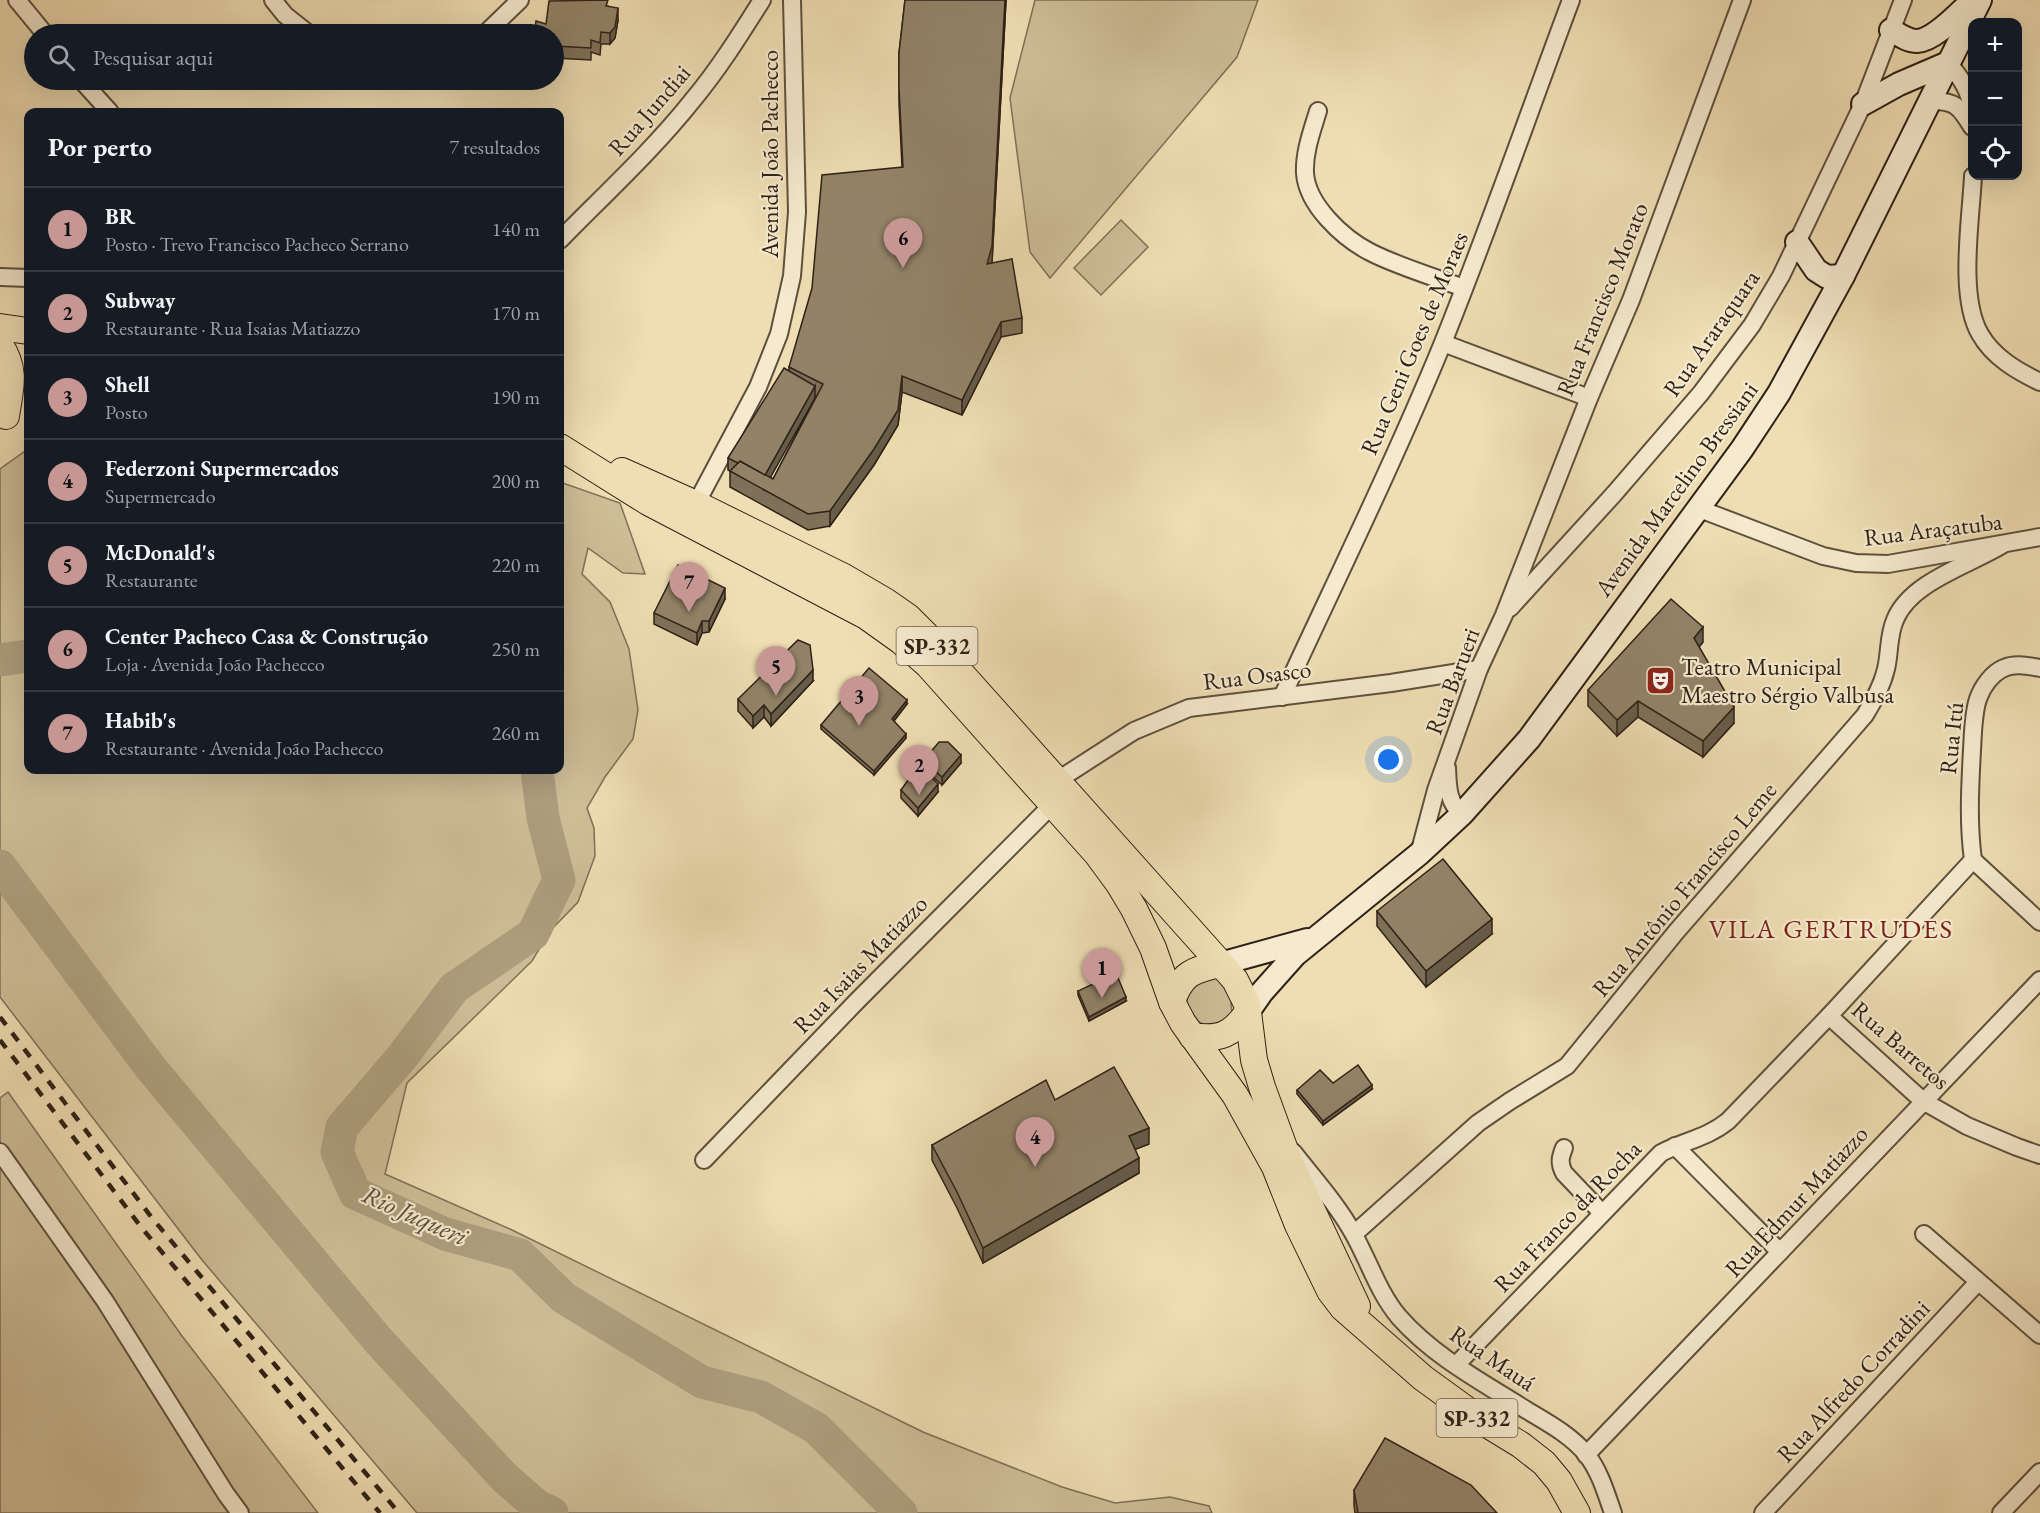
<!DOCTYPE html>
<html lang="pt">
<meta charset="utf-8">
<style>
:root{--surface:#171b24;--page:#20242c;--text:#f1f3f6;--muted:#9ea1a6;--line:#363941;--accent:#c59692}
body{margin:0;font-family:"EB Garamond",serif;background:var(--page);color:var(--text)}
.controls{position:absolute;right:18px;top:18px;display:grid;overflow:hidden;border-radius:12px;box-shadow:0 6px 24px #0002}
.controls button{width:54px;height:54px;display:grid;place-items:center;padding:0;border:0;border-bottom:2px solid var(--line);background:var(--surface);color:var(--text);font:30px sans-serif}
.you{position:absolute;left:1389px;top:760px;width:21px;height:21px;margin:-15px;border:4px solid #fff;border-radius:50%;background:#1a73e8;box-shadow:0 0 0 9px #1a73e833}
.badge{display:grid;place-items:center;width:39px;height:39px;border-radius:50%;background:var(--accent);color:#111;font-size:20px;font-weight:700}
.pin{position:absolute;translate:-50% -50px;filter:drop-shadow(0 2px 3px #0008)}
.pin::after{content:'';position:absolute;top:32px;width:21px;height:18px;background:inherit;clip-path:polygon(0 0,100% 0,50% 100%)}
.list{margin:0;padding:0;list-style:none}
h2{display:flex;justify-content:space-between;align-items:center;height:78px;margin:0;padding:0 24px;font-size:26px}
h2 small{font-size:20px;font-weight:400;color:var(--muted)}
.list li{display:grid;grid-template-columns:39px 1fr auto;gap:18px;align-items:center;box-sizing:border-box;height:84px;padding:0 24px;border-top:2px solid var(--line)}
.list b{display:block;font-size:22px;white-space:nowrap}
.list p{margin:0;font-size:20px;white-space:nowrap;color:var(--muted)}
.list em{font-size:20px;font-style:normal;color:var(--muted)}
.icon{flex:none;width:33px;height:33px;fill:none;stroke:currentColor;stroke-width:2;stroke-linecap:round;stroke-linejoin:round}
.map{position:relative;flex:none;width:2040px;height:1513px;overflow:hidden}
.search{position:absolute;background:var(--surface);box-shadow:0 6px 24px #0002;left:24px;top:24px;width:540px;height:66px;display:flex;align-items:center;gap:15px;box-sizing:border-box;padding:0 21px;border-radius:33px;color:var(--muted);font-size:22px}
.panel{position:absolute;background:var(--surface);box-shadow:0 6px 24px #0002;left:24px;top:108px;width:540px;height:666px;border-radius:12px}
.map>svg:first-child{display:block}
</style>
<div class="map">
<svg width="2040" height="1513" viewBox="0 0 2040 1513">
<rect width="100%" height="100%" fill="#efdeb3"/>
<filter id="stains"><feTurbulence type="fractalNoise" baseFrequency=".00333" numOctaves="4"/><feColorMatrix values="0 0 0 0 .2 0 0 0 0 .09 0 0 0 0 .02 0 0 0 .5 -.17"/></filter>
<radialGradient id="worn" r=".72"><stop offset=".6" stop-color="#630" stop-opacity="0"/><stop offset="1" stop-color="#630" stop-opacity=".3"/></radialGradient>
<!-- green -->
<g fill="#cebe98" stroke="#7e7058" stroke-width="1.5">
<polygon points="1035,0 1258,0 1237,57 1050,278 1030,252 1010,98"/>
<polygon points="1121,220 1148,247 1101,295 1074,268"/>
<polygon points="28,449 28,770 560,770 560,482 620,503 645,574 623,573 588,548 582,574 610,602 629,649 638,710 633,739 605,777 587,808 594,828 595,856 578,902 550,931 532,961 407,1083 385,1174 510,1229 923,1432 1062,1487 1115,1503 1170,1497 1209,1506 1212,1513 417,1513 202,1260 0,997 0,469"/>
<polygon points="1220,977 1230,993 1232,1013 1223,1024 1210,1028 1199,1022 1186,1005 1189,984"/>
<polygon points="8,1092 182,1336 318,1513 0,1513 0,1098"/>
</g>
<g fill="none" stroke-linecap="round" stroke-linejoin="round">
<!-- river -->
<g stroke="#ad9e7e" stroke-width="33">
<polyline points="0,660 28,656"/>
<polyline points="537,770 543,818 559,880 533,934 454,988 402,1057 342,1127 337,1152 355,1193 445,1234 520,1255 564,1298 702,1382 761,1397 816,1428 901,1513"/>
<polyline points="0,866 150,1067 378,1340 504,1477 537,1506 552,1513"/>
</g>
<defs>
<g id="street">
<polyline points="17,0 45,34"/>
<polyline points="273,0 285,15 309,34"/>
<polyline points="485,34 520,0"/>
<path d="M1948 63C1960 76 1970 91 1972 109"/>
<polyline points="81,80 110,112"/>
<path d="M1930 101C1955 100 1960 107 1972 127"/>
<path d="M1318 111C1312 131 1304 152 1305 173 1307 205 1343 238 1370 252 1397 266 1434 277 1464 288"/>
<path d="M1973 176C1971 219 1958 296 1980 334 1993 357 2017 371 2040 382"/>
<path d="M560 240C603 196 653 150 692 101 718 70 740 35 762 0"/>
<polyline points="0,277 28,278"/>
<polyline points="1443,343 1589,398"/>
<polyline points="696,504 758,387 779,334 792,276 797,212 792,0"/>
<polyline points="1697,508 1823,556 1856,563 1888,564 2040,537"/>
<polyline points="1510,608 1614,494 1701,393 1752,325 1781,276 1863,104 1903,0"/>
<path d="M1282 697C1336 580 1393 464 1442 345 1488 231 1528 115 1571 0"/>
<path d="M1447 768C1448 785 1447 802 1462 814"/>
<polyline points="1058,780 1134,731 1189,708 1391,683 1479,669"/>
<polyline points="1419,854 1436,790 1479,669 1504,615 1589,398 1631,300 1742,0"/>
<path d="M1973 860C1968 823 1970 787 1972 750 1973 734 1973 714 1978 699 1982 687 1992 673 2004 668 2015 663 2028 666 2040 668"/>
<polyline points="1973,860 2040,922"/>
<polyline points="1829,1016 1923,1101 1967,1126 2017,1147 2040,1155"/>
<polyline points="1675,1146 1780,1252"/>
<path d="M1564 1148C1560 1158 1559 1163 1564 1173L1602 1213"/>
<polyline points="0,1152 105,1301 226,1494 240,1513"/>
<path d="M1293 1152C1314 1179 1337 1204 1353 1233 1369 1261 1378 1292 1399 1317 1434 1357 1484 1383 1528 1411 1548 1423 1572 1436 1587 1455 1600 1472 1606 1493 1613 1513"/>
<polyline points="704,1160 857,1001 1052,805"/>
<path d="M1354 1234 1478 1123 1510 1101 1567 1066 1676 932 1865 715C1874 700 1882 686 1886 669 1890 653 1888 636 1895 620 1910 582 1969 565 2002 545"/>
<polyline points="1924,1234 2040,1335"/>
<path d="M1456 1365 1661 1153C1684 1141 1707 1138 1728 1121L1829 1016 1973 860"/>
<polyline points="1586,1455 2040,980"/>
<polyline points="1763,1513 1978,1282"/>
<polyline points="2001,1513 2040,1472"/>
</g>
<g id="secondary">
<path d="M1891 30C1898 34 1907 41 1917 41 1935 40 1960 12 1973 0"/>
<polyline points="1863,104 1899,84 1948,63"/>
<polyline points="1797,242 1816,270 1827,277 1843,276"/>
<polyline points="1220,964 1307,940"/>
<polyline points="1248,1012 1262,992 1295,955 1419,854 1462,814 1529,739 1742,449 1779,393 1843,276 1980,0"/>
</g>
<g id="primary">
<polyline points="0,327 28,331"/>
<path d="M0 345C17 370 10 389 6 416"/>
<polyline points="560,447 648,502 866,616 901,641 928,665 1097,854 1119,884 1134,909 1153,948 1172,1002 1183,1023 1235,1095 1275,1167 1298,1225 1330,1291 1343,1308 1423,1378 1485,1423 1521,1445 1544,1463 1559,1481 1577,1513"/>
<polyline points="622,471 696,504 844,577 885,601 908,617 934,643 1228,972 1235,980 1247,1004 1254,1060 1262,1087 1289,1161 1357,1306"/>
<path d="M1172 1002C1181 974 1192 970 1220 964"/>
<path d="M1192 1036C1220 1040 1232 1035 1248 1012"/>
</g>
</defs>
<!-- street casing -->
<use href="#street" stroke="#5e503e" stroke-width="20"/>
<!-- secondary casing -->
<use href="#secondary" stroke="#2e2117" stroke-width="26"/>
<!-- primary casing -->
<use href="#primary" stroke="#2e2117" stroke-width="28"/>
<!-- street -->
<use href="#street" stroke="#f5eace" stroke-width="16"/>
<!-- secondary -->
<use href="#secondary" stroke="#f5eace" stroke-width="22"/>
<!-- primary -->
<use href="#primary" stroke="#efdeb3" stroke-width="26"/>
<!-- rail -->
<g stroke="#2e2117" stroke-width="4.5" stroke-dasharray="10 10" stroke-linecap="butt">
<polyline points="0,1017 152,1218 399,1513"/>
<polyline points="0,1040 141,1227 380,1513"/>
</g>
</g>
<!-- wall -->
<g fill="#7e7159" stroke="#2e2117" stroke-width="1.5" fill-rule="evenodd">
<path d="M905 0H1006L992 263 1022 318V333L1001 337 962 415 902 392 898 425 874 465 830 526 808 530 730 487V471L728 470V458L789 371V367L902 167 899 104V53ZM815 396H816L773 479 770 477 815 398Z"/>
<polygon points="608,6 618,20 615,38 610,44 601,44 600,55 591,52 591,60 554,58 554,34 535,30 546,24"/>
<polygon points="725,599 709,632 702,633 697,645 654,624 654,613"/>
<polygon points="1703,642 1699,647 1734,723 1703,757 1638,717 1617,736 1588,706 1588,690"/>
<polygon points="813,681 771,726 764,717 753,728 738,711 738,699"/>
<polygon points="907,704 894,721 906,738 874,775 821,729 821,725"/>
<polygon points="923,761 961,763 942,785 923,768"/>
<polygon points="901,790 938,792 918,816 901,798"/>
<polygon points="1377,911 1492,934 1426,987 1377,926"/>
<polygon points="1078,991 1126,1001 1089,1021 1078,995"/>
<polygon points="1333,1083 1372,1089 1323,1125 1297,1094 1297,1090"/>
<polygon points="1149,1144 1135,1149 1139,1173 983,1263 957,1208 932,1160 932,1145"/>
<polygon points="1354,1490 1497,1513 1355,1513 1354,1505"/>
</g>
<!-- shaded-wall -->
<g fill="#665c49" stroke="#2e2117" stroke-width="1.5">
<polygon points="1005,0 1006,0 992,262 987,279 987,264"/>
<polygon points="618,8 618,20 615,38 610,44 610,33"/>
<polygon points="1001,322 1001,337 962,415 962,400"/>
<polygon points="902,376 902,392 898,425 874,465 830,526 830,511"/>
<polygon points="815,386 815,398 764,489 764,477"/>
<polygon points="725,588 725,599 709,632 709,621"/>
<polygon points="702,621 702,633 697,645 697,633"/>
<polygon points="1703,627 1703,642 1694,653 1694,638"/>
<polygon points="813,670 813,681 771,726 771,714"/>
<polygon points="907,700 907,704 892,723 892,719"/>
<polygon points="1638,701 1638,717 1617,736 1617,720"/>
<polygon points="764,705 764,717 753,728 753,716"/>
<polygon points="1734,707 1734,723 1703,757 1703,741"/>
<polygon points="906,734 906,738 874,775 874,771"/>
<polygon points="961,755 961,763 942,785 942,777"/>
<polygon points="938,784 938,792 918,816 918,808"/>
<polygon points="1492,919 1492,934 1426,987 1426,971"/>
<polygon points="1126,997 1126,1001 1089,1021 1089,1017"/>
<polygon points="1372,1085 1372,1089 1323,1125 1323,1121"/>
<polygon points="1149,1128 1149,1144 1129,1152 1129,1136"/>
<polygon points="1139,1158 1139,1173 983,1263 983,1248"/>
</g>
<!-- building -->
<g fill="#928368" stroke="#2e2117" stroke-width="1.5">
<polygon points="608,0 606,6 618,8 615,27 610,33 601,32 600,43 591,40 591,48 554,46 554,34 526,34 526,32 535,30 536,21 546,24 549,1"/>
<polygon points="905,0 1005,0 992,246 987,264 1012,259 1022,318 1001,322 962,400 902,376 898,410 874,449 830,511 808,514 730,471 740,461 773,479 823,384 789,367 812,288 822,175 903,167 899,88 899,53"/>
<polygon points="784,368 815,386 765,475 740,461 738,463 728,458"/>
<polygon points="678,565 725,588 709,621 702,621 697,633 654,613"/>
<polygon points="1671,599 1703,627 1694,638 1734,707 1703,741 1638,701 1617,720 1588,690"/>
<polygon points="798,640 810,645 813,670 771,714 764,705 753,716 738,699"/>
<polygon points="869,668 907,700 892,719 906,734 874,771 821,725"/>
<polygon points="939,742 948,742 961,755 942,777 923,761"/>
<polygon points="919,765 938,784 918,808 901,790"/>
<polygon points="1443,859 1492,919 1426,971 1377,911"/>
<polygon points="1116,973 1126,997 1089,1017 1078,991"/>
<polygon points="1358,1065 1372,1085 1323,1121 1297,1090 1320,1070 1333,1083"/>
<polygon points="1114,1067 1149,1128 1129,1136 1139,1158 983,1248 957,1192 932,1145 1046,1080 1055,1100"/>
<polygon points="1385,1438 1471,1485 1497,1513 1358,1513 1354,1490"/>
</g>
<!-- icons -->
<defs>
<symbol id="theatre-square" viewBox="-11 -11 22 22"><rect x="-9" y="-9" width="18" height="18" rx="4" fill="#8f2418" stroke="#f5eace"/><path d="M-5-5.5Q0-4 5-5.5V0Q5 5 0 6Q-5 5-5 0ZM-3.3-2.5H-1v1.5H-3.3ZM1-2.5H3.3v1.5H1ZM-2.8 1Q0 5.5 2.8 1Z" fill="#fff"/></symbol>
</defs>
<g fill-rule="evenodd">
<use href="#theatre-square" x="1644" y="664" width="33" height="33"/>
</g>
<g text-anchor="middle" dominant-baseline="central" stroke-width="4.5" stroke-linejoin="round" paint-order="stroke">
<!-- shield labels -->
<g fill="#f5eace" stroke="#6a5d4e" stroke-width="1.5">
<rect x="896.5" y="627" width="81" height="38" rx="4.5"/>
<rect x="1436.5" y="1399" width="81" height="38" rx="4.5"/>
</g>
<g font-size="22" font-weight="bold" fill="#2e2117">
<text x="937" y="646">SP-332</text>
<text x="1477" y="1418">SP-332</text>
</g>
<!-- street labels -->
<g font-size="24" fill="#2e2117" stroke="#f5eace">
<text transform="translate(649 110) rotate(-49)">Rua Jundiai</text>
<text transform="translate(769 154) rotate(-90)">Avenida João Pachecco</text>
<text transform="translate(1602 299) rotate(-68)">Rua Francisco Morato</text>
<text transform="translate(1711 333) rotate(-55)">Rua Araraquara</text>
<text transform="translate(1414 343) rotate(-67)">Rua Geni Goes de Moraes</text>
<text transform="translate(1676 489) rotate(-54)">Avenida Marcelino Bressiani</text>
<text transform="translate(1933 529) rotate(-7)">Rua Araçatuba</text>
<text transform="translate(1257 675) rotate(-7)">Rua Osasco</text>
<text transform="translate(1452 681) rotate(-69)">Rua Barueri</text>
<text transform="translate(1951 738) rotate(-84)">Rua Itú</text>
<text transform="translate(1684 889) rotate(-50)">Rua Antônio Francisco Leme</text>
<text transform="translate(860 964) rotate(-46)">Rua Isaias Matiazzo</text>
<text transform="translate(1901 1045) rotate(41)">Rua Barretos</text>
<text transform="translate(1796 1201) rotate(-47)">Rua Edmur Matiazzo</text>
<text transform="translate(1567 1216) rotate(-46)">Rua Franco da Rocha</text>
<text transform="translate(1493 1358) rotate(34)">Rua Mauá</text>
<text transform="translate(1853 1381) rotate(-47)">Rua Alfredo Corradini</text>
</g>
<!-- poi labels -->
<g font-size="24" fill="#2e2117" stroke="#f5eace" text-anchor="start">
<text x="1681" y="666">Teatro Municipal<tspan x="1681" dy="28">Maestro Sérgio Valbusa</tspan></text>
</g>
<!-- water labels -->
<g font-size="26" font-style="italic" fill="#5a4d3b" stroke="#f5eace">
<text transform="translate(415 1215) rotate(24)">Rio Juqueri</text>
</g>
<!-- quarter labels -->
<g font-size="27" letter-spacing="1.5" fill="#7a1f14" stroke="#f5eace">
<text x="1831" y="928">VILA GERTRUDES</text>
</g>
</g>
<rect width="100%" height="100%" filter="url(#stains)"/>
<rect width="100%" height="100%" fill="url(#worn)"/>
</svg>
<div class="controls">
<button>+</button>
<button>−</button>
<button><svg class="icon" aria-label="locate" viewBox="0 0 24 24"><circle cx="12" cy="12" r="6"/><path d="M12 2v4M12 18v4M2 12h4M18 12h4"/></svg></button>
</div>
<div class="you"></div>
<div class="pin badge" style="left:1102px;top:998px">1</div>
<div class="pin badge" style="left:919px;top:795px">2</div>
<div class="pin badge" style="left:859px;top:726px">3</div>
<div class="pin badge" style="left:1035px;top:1167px">4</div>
<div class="pin badge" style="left:776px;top:696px">5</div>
<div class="pin badge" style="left:903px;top:268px">6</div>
<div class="pin badge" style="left:689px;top:612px">7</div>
<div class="search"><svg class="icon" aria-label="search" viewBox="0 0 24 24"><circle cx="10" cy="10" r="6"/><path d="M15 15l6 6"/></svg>Pesquisar aqui</div>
<section class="panel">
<h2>Por perto<small>7 resultados</small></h2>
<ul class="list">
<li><span class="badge">1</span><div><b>BR</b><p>Posto · Trevo Francisco Pacheco Serrano</p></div><em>140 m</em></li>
<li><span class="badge">2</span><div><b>Subway</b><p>Restaurante · Rua Isaias Matiazzo</p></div><em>170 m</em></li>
<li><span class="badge">3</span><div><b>Shell</b><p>Posto</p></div><em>190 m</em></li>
<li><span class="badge">4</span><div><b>Federzoni Supermercados</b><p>Supermercado</p></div><em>200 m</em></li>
<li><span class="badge">5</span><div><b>McDonald's</b><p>Restaurante</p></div><em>220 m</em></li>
<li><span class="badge">6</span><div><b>Center Pacheco Casa &amp; Construção</b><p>Loja · Avenida João Pachecco</p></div><em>250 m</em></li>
<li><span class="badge">7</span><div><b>Habib's</b><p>Restaurante · Avenida João Pachecco</p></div><em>260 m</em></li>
</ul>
</section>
</div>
